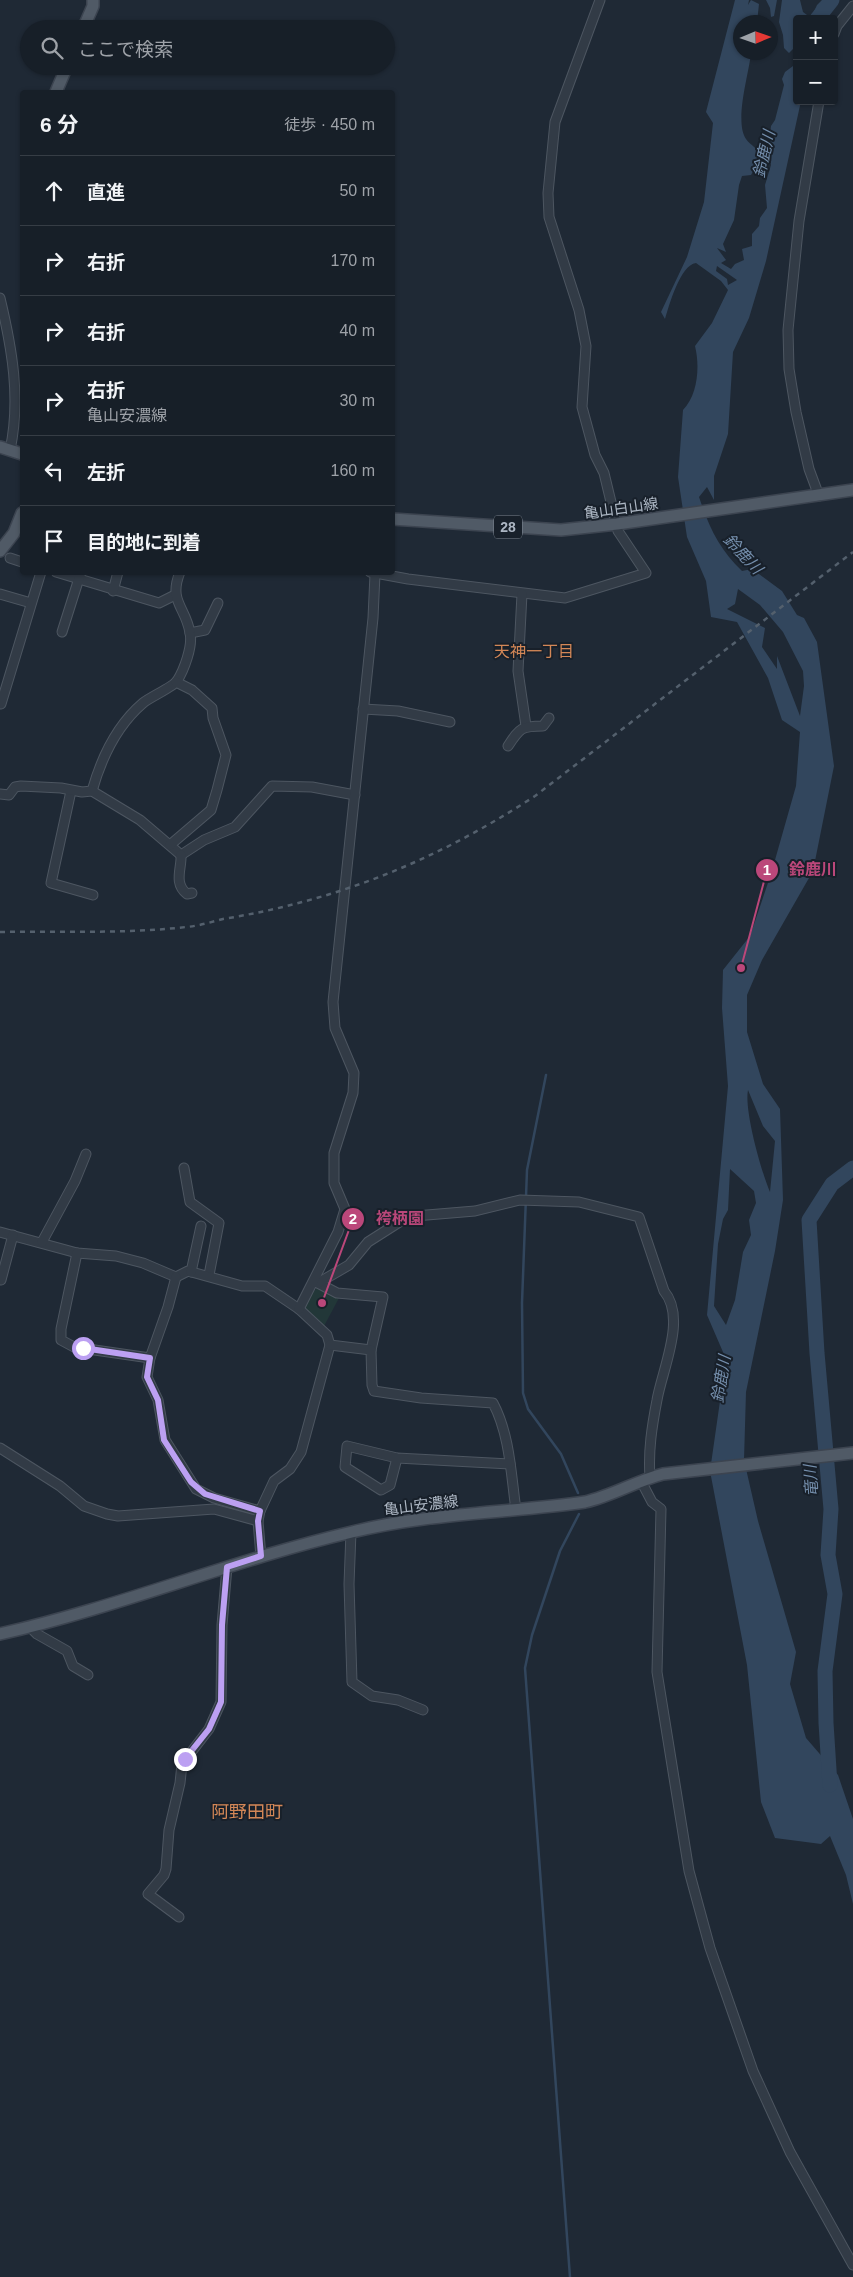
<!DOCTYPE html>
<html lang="ja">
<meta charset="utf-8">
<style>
:root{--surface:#171f28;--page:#242c34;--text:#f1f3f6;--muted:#9ea2a8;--line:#363d45}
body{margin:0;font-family:Arial,"Noto Sans JP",sans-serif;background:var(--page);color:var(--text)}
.controls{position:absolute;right:15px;top:15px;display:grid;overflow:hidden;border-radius:5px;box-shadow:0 1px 4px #0004}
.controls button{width:45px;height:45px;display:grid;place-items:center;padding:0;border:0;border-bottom:1px solid var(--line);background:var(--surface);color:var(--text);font:25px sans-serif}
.compass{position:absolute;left:733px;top:15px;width:45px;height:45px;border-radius:50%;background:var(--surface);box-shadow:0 1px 4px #0004;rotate:88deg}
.stop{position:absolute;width:15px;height:15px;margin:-11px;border:4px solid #bca0f2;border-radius:50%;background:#fff}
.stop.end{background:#bca0f2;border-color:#fff;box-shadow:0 1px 5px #0008}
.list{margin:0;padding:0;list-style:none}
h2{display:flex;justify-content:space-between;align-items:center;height:65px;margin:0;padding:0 20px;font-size:21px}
h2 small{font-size:16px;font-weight:400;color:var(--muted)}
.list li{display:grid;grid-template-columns:32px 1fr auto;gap:15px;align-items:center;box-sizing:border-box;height:70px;padding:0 20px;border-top:1px solid var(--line)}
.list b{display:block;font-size:19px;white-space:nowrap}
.list p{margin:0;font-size:16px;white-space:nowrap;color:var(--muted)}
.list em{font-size:16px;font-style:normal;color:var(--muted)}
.icon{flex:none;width:28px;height:28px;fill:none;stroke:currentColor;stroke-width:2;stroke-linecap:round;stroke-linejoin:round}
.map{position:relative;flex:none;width:853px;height:2277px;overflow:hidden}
.search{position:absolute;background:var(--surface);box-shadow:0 1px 4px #0004;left:20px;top:20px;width:375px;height:55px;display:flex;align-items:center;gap:12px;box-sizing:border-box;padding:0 18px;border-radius:28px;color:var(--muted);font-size:19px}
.panel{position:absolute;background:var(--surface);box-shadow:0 1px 4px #0004;left:20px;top:90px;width:375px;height:485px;border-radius:5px}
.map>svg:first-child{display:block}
</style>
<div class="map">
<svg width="853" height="2277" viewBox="0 0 853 2277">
<rect width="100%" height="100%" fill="#1f2935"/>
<!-- green -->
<polygon fill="#223738" points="318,1287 339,1298 323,1328 306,1312 305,1308 313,1292"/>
<!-- water -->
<g fill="#32465d" fill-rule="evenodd">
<path d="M735 0H749L748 5 751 0 759 4 757 22H740V52L751 53C749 74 734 121 746 139 751 146 758 148 762 156L751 175 742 176 739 185 734 220 723 244 726 252 717 248 726 260 721 263 731 269 735 264 744 260 742 249 752 246V234L759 226 760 218 767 208 765 185 771 165 768 151 771 126 775 120 784 85 782 79 785 72 793 66 797 53V101H801L766 261 749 318 733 352 728 434 714 476V500L707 487 699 497C709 527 719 549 742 571L752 569 782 591 797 615 804 618 817 642 834 766 813 871 762 960 747 995V1032L763 1084 780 1109 783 1200 775 1251 746 1392 744 1460 758 1521 796 1652 790 1684 806 1738 838 1775 853 1819V1904L846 1875 830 1836 821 1844 775 1838 761 1802 747 1665 710 1471 726 1359 707 1315 728 1086 722 1008 723 970 750 936 771 874 796 786 800 732 782 720 768 678 737 622 711 617 706 581 687 537 678 477 683 410C698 395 700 366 695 346L712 323 728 290 721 281 696 263C680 265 669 306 665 319L661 312 687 257 704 202 713 123 706 112ZM717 266 737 280 728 285 727 279 716 271ZM738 589 760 605 783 632 803 671 804 686 800 716 777 656V669L762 647 765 628 727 609 735 604ZM748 1090 763 1126 775 1141 770 1192C761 1171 744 1110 748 1090ZM730 1169 754 1191 756 1203 749 1220 751 1235 743 1252 735 1300 726 1325 714 1306 718 1244 723 1219 728 1210Z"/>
<polygon points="766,0 777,0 774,16 771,17 770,8"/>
<polygon points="782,0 800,0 803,12 811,18 817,5 822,0 830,0 829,10 823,19 797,19 797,45 789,53 784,48 783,35 779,22"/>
</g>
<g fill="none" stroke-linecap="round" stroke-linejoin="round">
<!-- stream -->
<g stroke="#32465d" stroke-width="2.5">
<polyline points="546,1075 527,1170 522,1303 523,1393 528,1409 561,1454 578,1493"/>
<polyline points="570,2277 525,1668 532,1635 560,1551 579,1514"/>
</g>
<!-- river -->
<g stroke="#32465d" stroke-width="15">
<polyline points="817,19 832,0"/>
<polyline points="830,1785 826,1723 825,1671 835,1594 828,1555 831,1509 817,1353 809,1220 832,1184 853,1168"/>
</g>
<defs>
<g id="minor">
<polyline points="834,34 837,26 853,6"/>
<polyline points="819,101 799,221 788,330 789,369 796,412 809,469 819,496"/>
<path d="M0 298C12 348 21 399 10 450"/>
<polyline points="10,558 22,562"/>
<polyline points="56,572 159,603 175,595"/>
<polyline points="370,572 408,579 565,598 646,573 618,531 604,473 595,455 582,407 586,346 579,310 549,217 548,193 555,122 600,0"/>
<polyline points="113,591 118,572"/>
<polyline points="0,594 31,603"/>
<polyline points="522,594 518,671 526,726"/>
<polyline points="62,632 81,572"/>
<polyline points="190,633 205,630 218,603"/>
<polyline points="1,704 41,572"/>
<polyline points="363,709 398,711 450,722"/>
<path d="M508 746C520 728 521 726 543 726L549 718"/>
<polyline points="71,791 51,883 93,895"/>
<path d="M92 791C101 759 116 726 143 703 150 697 173 687 177 681 184 670 193 646 190 633 186 607 168 602 180 572"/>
<polyline points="0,794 9,795 15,787 21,786 61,788 82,792 92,791 140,820 181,855 204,840 235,827 272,786 312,787 355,795"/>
<polyline points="170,845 211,810 217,790 226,755 213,718 212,708 192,690 176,682"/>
<path d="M181 855C182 868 173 883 187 894L192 893"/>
<polyline points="184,1168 190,1202 219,1223 209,1275"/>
<polyline points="0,1232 77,1253 116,1256 143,1263 176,1277 188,1271 242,1286 265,1286 299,1309 327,1335 330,1345 301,1452 290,1469 274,1481 260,1511 258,1521 261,1557"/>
<polyline points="42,1242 75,1181 86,1154"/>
<polyline points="77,1253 61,1329 61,1340 74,1347 150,1358"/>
<polyline points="191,1272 201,1226"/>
<polyline points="176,1277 168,1307 150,1358 147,1377 158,1400 165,1440 196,1489 214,1498 260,1511"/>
<polyline points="1,1280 13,1235"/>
<polyline points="314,1281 337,1293 383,1297 371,1350"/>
<path d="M318 1283 349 1265 368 1242 401 1221 415 1216 475 1211 520 1200 579 1202 639 1217 664 1291C687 1318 662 1370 657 1400 652 1426 648 1451 650 1477"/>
<polyline points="299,1309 338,1232 345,1209 334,1183 334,1153 353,1093 354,1073 335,1028 333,1002 373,618 375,574"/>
<path d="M330 1345 371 1350 372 1385 374 1391 421 1398 493 1403C510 1435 511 1475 516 1510"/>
<polyline points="0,1448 60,1486 84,1506 107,1514 118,1516 214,1509 258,1521"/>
<polyline points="397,1458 390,1485 381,1490 345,1467 347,1446 397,1458 510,1464"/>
<polyline points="641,1481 652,1502 661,1509 657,1672 689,1871 710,1948 753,2071 790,2152 853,2265"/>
<polyline points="351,1532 349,1584 352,1682 372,1696 398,1700 423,1710"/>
<polyline points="29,1626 37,1634 67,1651 73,1666 88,1675"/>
<polyline points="179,1917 148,1894 164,1875 166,1869 169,1830 180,1783 182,1764 209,1729 221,1702 222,1625 227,1567"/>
</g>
<g id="major">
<polyline points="83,29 93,6 93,0"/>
<polyline points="56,92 67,66"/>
<polyline points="0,447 22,454"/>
<polyline points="392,519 561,530 617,524 853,490"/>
<polyline points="0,551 14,533 22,513"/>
<path d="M0 1634C119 1607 233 1560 352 1532 428 1513 508 1513 585 1502 612 1496 636 1481 663 1474L853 1453"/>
</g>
</defs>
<!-- minor casing -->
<use href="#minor" stroke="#4d5661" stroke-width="11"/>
<!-- major casing -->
<use href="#major" stroke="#3c4450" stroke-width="14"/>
<!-- minor -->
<use href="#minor" stroke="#323b46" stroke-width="9"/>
<!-- major -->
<use href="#major" stroke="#505a66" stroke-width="11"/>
<!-- rail -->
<path stroke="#54606d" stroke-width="2.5" stroke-dasharray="5 5" stroke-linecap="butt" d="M0 932C62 931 124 934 186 927 199 926 211 922 223 919 339 900 437 860 535 796L853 552"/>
</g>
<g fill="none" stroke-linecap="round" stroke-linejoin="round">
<!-- route -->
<polyline stroke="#bca0f2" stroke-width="6" points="83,1348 150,1358 147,1377 158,1400 164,1440 191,1482 205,1494 260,1511 258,1521 261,1556 227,1567 222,1625 221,1702 209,1729 185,1759"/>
</g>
<g text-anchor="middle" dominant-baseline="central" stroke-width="4" stroke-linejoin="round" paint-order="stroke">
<!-- shield labels -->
<rect fill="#18202a" stroke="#808995" stroke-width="1" x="494" y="515.5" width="28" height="23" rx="4"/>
<g font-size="14" font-weight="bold" fill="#acb6c3">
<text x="508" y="527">28</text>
</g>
<!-- street labels -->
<g font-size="15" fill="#acb6c3" stroke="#18202a">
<text transform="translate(621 508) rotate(-8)">亀山白山線</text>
<text transform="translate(421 1505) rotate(-7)">亀山安濃線</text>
</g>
<!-- water labels -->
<g font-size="16" font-style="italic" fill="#748eac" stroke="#18202a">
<text transform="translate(764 154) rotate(-77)">鈴鹿川</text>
<text transform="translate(743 554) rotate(47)">鈴鹿川</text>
<text transform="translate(721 1379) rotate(-81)">鈴鹿川</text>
<text transform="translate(811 1481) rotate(-94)">竜川</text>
</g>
<!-- neighbourhood labels -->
<g font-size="16" fill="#d38757" stroke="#18202a">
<text x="534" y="651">天神一丁目</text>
</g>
<!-- quarter labels -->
<g font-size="18" fill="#d38757" stroke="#18202a">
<text x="247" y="1812">阿野田町</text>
</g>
</g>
<!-- callouts -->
<path fill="none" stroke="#bb477a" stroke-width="2" d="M741 968L767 870M322 1303L353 1219"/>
<g fill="#bb477a" stroke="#18202a" stroke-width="2">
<circle cx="741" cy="968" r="5"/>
<circle cx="322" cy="1303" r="5"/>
<circle cx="767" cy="870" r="12"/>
<circle cx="353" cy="1219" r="12"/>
</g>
<g font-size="15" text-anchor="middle" font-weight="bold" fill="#fff">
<text x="767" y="875">1</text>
<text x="353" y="1224">2</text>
</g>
<g font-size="16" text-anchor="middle" font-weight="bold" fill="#bb477a" stroke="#18202a" stroke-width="4" stroke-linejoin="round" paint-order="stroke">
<text x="813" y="875">鈴鹿川</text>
<text x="400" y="1224">袴柄園</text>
</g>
</svg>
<div class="controls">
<button>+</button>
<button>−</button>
</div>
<svg class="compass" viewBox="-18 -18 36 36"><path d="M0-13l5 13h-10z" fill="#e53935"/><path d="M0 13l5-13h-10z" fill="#9ea2a8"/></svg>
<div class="stop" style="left:83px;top:1348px"></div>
<div class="stop end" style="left:185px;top:1759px"></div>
<div class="search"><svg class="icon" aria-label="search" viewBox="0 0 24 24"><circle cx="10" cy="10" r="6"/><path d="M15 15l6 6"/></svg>ここで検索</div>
<section class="panel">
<h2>6 分<small>徒歩 · 450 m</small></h2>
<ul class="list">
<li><svg class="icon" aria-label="ahead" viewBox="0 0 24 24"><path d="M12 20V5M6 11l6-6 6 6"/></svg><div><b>直進</b></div><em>50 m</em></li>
<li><svg class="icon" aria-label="right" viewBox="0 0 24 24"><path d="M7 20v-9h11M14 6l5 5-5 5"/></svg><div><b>右折</b></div><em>170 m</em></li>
<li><svg class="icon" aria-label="right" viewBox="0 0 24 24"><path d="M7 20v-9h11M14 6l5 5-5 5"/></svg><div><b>右折</b></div><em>40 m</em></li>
<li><svg class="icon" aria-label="right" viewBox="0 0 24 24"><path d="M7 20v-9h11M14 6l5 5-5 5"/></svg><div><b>右折</b><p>亀山安濃線</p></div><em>30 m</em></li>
<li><svg class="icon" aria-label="left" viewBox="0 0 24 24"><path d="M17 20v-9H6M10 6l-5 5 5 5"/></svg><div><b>左折</b></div><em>160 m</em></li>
<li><svg class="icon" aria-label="arrive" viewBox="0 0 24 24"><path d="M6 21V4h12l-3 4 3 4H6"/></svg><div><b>目的地に到着</b></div></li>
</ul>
</section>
</div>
